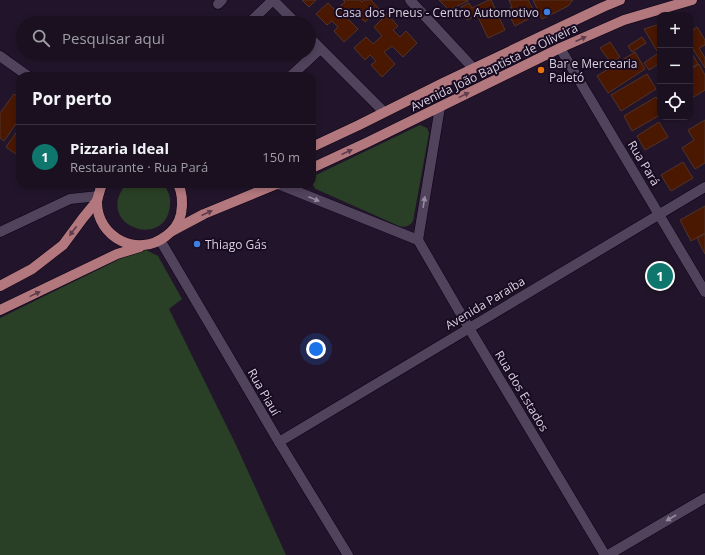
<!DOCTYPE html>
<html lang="pt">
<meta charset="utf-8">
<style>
:root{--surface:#1a1020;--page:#271e2d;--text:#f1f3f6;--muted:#9f9da5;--line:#38303e;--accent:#0f766e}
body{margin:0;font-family:"Open Sans",sans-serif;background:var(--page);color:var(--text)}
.controls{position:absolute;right:12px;top:12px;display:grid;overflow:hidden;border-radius:8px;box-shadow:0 2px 6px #0003}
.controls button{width:36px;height:36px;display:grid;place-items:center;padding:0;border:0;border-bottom:1px solid var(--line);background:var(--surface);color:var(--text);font:20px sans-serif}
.you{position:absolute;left:316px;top:349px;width:14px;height:14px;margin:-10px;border:3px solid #fff;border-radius:50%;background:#1a73e8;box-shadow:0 0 0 6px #1a73e833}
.badge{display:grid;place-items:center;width:26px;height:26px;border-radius:50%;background:var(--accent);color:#fff;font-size:13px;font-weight:700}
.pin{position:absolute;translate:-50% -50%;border:2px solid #fff;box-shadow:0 1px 4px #0006}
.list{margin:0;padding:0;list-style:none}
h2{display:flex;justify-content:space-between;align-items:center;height:52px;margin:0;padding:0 16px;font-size:17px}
h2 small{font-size:13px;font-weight:400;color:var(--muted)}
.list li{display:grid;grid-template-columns:26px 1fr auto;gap:12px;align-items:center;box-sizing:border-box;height:64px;padding:0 16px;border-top:1px solid var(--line)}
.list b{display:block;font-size:15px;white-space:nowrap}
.list p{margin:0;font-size:13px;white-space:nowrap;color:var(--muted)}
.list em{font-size:13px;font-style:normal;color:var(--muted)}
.icon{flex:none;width:22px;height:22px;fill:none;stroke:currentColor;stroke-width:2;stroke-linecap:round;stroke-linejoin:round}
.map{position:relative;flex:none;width:705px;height:555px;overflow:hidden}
.search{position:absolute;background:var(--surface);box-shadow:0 2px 6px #0003;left:16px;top:16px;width:300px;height:44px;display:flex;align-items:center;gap:10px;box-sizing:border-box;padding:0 14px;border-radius:22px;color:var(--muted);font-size:15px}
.panel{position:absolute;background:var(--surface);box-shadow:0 2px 6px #0003;left:16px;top:72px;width:300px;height:116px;border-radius:12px}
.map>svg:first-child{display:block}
</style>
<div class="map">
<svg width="705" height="555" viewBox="0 0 705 555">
<rect width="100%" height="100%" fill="#22152b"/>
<!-- green -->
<g fill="#2a4026">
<path d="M420 125 427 128 429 133 413 221C410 226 405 228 399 226L316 189C312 186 312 181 314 176Z"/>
<path d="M126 184H162C169 190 171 198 170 206 165 251 93 225 126 184Z"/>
<polygon points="144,249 158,256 182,299 169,309 236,445 286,555 0,555 0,318 126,256"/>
</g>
<!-- building -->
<g fill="#4a1701" stroke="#513429">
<polygon points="302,0 316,0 309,7"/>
<polygon points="343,0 360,0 362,2 364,0 371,0 379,9 365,22 354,11 347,18 358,29 344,42 334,31 338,27 332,21 327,25 316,14 328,3 335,10 345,2"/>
<polygon points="439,0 468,0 468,1 449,10"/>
<polygon points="489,0 491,0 505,30 488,38 477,15 467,20 461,7 469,3 472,8"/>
<polygon points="509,0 528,0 536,15 515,26 506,10 512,7"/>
<polygon points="533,0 573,0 568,6 542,19"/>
<polygon points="387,14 398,26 393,30 400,37 406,31 417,43 403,57 392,46 384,52 395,64 382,77 371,65 376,61 370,55 365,60 354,48 366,37 373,44 382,36 374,27"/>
<polygon points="660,24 660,56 644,29"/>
<polygon points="697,27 705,40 705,45 699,48 705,58 705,68 690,44 690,32"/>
<polygon points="642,37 646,43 632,52 628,46"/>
<polygon points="610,42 620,57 611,63 600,48"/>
<polygon points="690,50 698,64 690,68"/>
<polygon points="635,52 645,69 608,93 597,76"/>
<polygon points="657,54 660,59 660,63 649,70 644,63"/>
<polygon points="699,64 705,75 705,90 692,98 690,93 690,70"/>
<polygon points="647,74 656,89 621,111 611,95"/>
<polygon points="14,94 20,98 20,118 4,141 0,138 0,113"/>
<polygon points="656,97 660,105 660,115 632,131 624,116"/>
<polygon points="705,120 705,163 695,169 682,148 694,140 688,130"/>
<polygon points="659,122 668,137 645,150 637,136"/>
<polygon points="20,127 20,157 6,147"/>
<polygon points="683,162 693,178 671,191 661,175"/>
<polygon points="705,206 705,233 691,241 680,220"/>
<polygon points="705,234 705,254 697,238"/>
</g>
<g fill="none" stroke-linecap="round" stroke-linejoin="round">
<defs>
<g id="minor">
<polyline points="273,0 296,23"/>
<polyline points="410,0 473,68"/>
<polyline points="218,4 222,0"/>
<polyline points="249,23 273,0"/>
<polyline points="309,37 384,112"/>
<polyline points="560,48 705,292"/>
<polyline points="0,56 28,76"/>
<polyline points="292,75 320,49"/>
<polyline points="278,184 418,240 469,328 605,555"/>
<polyline points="0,232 70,199 98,196"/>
<polyline points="160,240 279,442 348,555"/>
<polyline points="418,240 440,107"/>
<polyline points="279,442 705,187"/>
<polyline points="608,555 705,498"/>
</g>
<g id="major">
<polyline points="312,147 359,125 443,83 603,7 620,0"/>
<polyline points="312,168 366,143 560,48 624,20 692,0"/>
<path d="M102 184C100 190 98 196 97 202 97 238 138 258 166 236 173 231 179 223 181 214 183 203 183 194 178 184"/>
<polyline points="172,231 204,214 277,184"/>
<polyline points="0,286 32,269 63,245 83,218 97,201"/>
<polyline points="0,310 117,254 140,247"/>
</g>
</defs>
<!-- minor casing -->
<use href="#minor" stroke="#0b0213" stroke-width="11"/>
<!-- major casing -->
<use href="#major" stroke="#0b0213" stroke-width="11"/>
<!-- minor -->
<use href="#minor" stroke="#52435d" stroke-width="10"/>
<!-- major -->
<use href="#major" stroke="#b3787e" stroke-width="10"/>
</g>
<!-- one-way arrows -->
<defs><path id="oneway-solid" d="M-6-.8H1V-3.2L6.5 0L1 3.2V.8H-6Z"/></defs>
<g fill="#5e3c4b">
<use href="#oneway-solid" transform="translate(581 39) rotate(-24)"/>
<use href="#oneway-solid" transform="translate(464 95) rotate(-26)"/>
<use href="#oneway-solid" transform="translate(347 152) rotate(-24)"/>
<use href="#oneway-solid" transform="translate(207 213) rotate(-24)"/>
<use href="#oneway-solid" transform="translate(73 231) rotate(127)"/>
<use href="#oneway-solid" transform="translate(35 294) rotate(-26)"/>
</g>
<g fill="#958a9e">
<use href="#oneway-solid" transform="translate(314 199) rotate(22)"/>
<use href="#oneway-solid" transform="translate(424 202) rotate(-81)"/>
<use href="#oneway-solid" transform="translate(671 518) rotate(150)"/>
</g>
<!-- markers -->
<g fill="#3f7fe0" stroke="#190b21" stroke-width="1.5">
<circle cx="547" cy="12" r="4"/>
<circle cx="197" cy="244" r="4"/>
</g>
<circle fill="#e8710a" stroke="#190b21" stroke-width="1.5" cx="541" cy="70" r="4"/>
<g text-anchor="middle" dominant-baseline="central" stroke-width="4" stroke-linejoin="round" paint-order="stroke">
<!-- poi labels -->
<g font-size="12" fill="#d8d0df" stroke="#190b21" text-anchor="start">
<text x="539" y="12" text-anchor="end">Casa dos Pneus - Centro Automotivo</text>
<text x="549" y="63">Bar e Mercearia<tspan x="549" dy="14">Paletó</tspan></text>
<text x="205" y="244">Thiago Gás</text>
</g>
<!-- street labels -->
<g font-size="12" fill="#d8d0df" stroke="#190b21">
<text transform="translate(494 67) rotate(-26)">Avenida João Baptista de Oliveira</text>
<text transform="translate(644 163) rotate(59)">Rua Pará</text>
<text transform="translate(485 303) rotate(-31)">Avenida Paraíba</text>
<text transform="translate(522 391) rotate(59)">Rua dos Estados</text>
<text transform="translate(264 392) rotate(60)">Rua Piauí</text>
</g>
</g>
</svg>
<div class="controls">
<button>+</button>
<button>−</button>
<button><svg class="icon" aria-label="locate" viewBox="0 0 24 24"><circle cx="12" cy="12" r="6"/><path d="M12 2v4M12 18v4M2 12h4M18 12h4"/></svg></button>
</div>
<div class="you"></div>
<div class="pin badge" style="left:660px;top:276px">1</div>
<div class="search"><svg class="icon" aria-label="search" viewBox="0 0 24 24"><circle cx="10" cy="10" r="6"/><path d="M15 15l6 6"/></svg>Pesquisar aqui</div>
<section class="panel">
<h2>Por perto<small></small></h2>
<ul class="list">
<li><span class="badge">1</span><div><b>Pizzaria Ideal</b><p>Restaurante · Rua Pará</p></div><em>150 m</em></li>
</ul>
</section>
</div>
